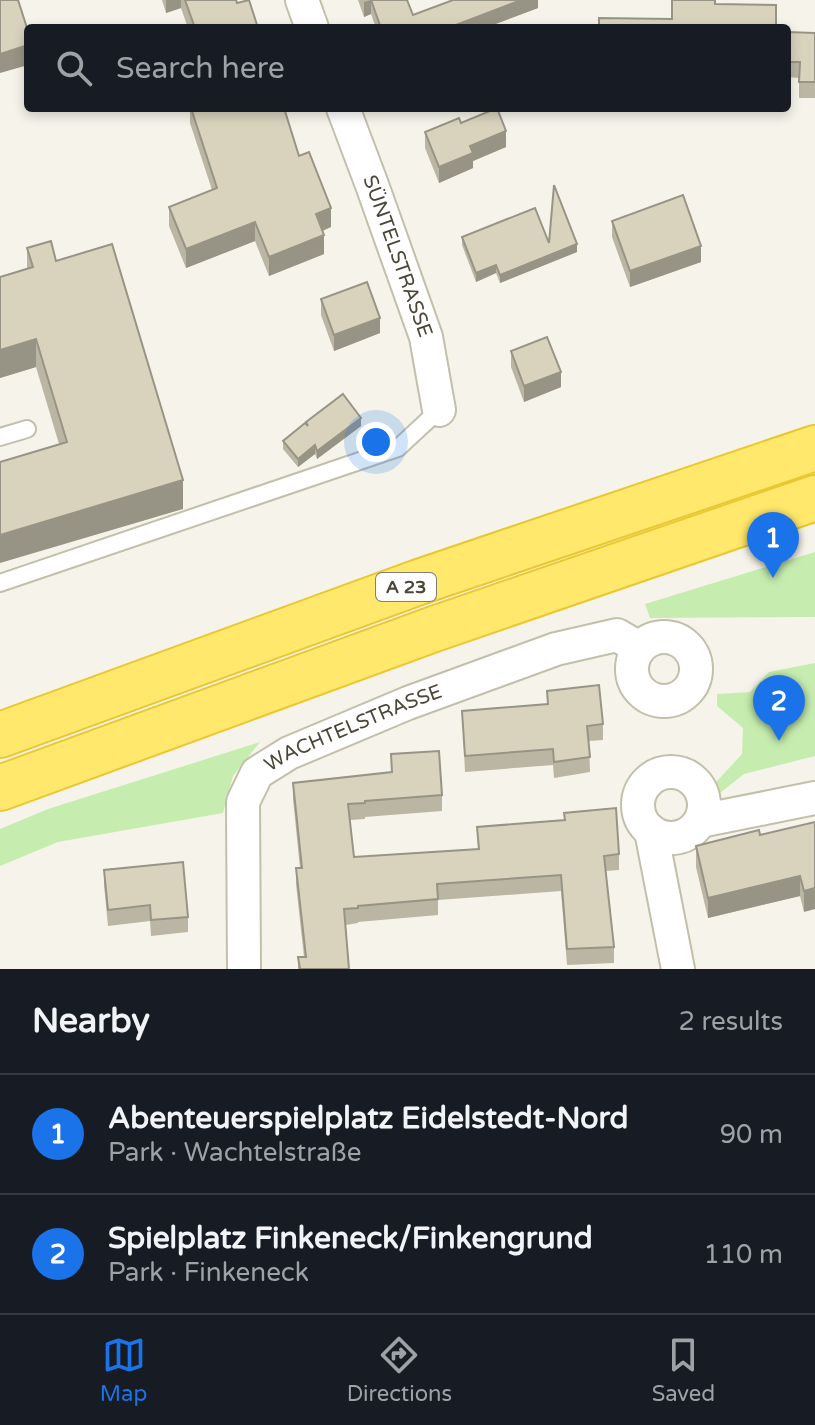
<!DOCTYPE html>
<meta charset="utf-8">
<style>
:root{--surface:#171b24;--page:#20242c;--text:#f1f3f6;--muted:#9ea1a6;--line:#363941;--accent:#1a73e8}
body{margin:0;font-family:"Varela Round",sans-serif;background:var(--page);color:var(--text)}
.you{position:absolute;left:376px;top:442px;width:28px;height:28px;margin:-20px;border:6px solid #fff;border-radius:50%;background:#1a73e8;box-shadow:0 0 0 12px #1a73e833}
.badge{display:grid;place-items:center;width:52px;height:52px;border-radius:50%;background:var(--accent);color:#fff;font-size:26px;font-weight:700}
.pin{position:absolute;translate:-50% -66px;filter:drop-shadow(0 2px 4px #0008)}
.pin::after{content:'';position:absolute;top:42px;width:28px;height:24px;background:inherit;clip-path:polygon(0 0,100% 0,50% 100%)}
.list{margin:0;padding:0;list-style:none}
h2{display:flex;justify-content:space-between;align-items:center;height:104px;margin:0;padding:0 32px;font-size:34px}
h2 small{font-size:26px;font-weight:400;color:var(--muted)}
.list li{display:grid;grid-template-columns:52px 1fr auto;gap:24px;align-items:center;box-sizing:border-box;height:120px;padding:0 32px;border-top:2px solid var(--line)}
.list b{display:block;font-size:30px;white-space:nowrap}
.list p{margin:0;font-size:26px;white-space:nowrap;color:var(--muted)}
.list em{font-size:26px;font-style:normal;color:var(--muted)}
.icon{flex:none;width:44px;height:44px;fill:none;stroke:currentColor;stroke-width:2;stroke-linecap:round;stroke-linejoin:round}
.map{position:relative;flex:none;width:815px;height:969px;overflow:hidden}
.search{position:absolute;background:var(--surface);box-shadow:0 4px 12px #0003;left:24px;right:24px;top:24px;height:88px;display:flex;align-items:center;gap:20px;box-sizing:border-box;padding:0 28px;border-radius:8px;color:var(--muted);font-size:30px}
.sheet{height:344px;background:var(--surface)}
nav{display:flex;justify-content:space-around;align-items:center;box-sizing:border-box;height:112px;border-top:2px solid var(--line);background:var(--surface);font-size:22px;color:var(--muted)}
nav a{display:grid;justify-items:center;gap:4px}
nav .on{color:var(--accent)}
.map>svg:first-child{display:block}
</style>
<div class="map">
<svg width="815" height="969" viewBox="0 0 815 969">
<rect width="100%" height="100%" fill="#f6f4ea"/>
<!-- green -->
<g fill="#c6edaf">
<polygon points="815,552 815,617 650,618 645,604"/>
<polygon points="815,663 815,756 744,774 711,800 704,779 717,781 742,754 743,728 717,706 717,694 750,692 769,672"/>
<polygon points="260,742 233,776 223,813 58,842 0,866 0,829 48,809"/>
</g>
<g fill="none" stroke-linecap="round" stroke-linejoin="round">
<defs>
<g id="service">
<polyline points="0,437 27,429"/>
<polyline points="0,583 398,448 439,410"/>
</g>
<g id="minor">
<polyline points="302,0 312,28"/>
<path id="s1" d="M343 108 372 185 426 337 439 410"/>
<circle cx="664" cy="669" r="32"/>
<circle cx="671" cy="805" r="33"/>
<polyline points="700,821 815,798"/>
<polyline points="651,831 678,969"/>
<path id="s2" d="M244 969 243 802 257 773 289 753 408 703 556 649 617 635 639 648"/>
</g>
<g id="motorway">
<polyline points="0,735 419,582 815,448"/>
<polyline points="0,788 434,629 815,498"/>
</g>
</defs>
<!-- service casing -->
<use href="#service" stroke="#c2bfab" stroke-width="20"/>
<!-- minor casing -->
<use href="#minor" stroke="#c2bfab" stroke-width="36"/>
<!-- motorway casing -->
<use href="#motorway" stroke="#eac72f" stroke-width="48"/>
<!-- service -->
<use href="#service" stroke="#fff" stroke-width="16"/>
<!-- minor -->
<use href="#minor" stroke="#fff" stroke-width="32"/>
<!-- motorway -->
<use href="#motorway" stroke="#ffe86b" stroke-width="44"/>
</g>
<!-- wall -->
<g fill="#bbb5a3">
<polygon points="162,0 236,0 237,3 258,28 188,28 181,8 166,13"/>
<polygon points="358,0 407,0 413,15 538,0 538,8 485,28 376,28 371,14 364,17"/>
<polygon points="787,32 815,33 815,98 799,98 799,78 787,77"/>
<polygon points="190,108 284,108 299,156 331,227 323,231 324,254 269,276 255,241 186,268 169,226 169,207 212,190 190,123"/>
<polygon points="461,123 506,147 473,161 473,168 439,183 425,148 425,132"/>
<polygon points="612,221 701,262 630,287 612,237"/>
<polygon points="462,237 549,243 577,252 500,283 496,273 476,282 462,245"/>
<polygon points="27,248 56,261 183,509 59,444 36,367 0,378 0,277 27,269"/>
<polygon points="321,299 380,333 334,351 321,315"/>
<polygon points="511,351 561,387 524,402 511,367"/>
<polygon points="306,424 361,426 317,459 315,454 298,467 283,449 283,441"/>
<polygon points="547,691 603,724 603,740 589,741 590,772 554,778 553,765 465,772 462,711 547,704"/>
<polygon points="391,754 442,795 442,811 365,817 365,819 350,820 354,857 478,849 477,827 619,854 619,870 606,871 614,947 614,963 567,965 561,891 438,900 438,915 358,922 358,923 346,925 349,969 298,969 298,957 304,957 296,884 296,868 300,868 293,799 293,783 391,772"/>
<polygon points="815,822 804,912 800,896 708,918 696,867 696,846 760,835"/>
<polygon points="104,870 188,917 188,932 151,936 150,921 108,926 104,885"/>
</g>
<!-- shaded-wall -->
<g fill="#989485">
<polygon points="166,0 181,0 181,8 166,13"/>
<polygon points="371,0 371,14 364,17 364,2"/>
<polygon points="521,0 538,0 538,8 485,28 448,28"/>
<polygon points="28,45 28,65 0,73 0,54"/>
<polygon points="506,131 506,147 473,161 473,168 439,183 439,167 470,146"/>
<polygon points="331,208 331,227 316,233 316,214"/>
<polygon points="255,222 255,241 186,268 186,249"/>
<polygon points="324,235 324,254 269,276 269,257"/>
<polygon points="577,244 577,252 500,283 500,275"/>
<polygon points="701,246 701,262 630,287 630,271"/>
<polygon points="496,265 496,273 476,282 476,273"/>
<polygon points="380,318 380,333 334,351 334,335"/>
<polygon points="36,339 36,367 0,378 0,350"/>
<polygon points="561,372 561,387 524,402 524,386"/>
<polygon points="361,418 361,426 317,459 317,451"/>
<polygon points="315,445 315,454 298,467 298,459"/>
<polygon points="183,480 183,509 0,563 0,535"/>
<polygon points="800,876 800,896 708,918 708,898"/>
<polygon points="815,888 815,909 804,912 804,891"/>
</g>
<!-- building -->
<g fill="#d9d3be" stroke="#989485" stroke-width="2">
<polygon points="0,0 18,0 28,31 28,45 0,54"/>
<polygon points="185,0 236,0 237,3 249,0 258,28 195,28"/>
<polygon points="371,0 407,0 413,15 453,0 521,0 448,28 381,28"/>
<polygon points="672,0 715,0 715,4 776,5 776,28 599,28 599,18 672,19"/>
<polygon points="787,32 815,33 815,82 799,82 800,62 787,62"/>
<polygon points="191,108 284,108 299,156 309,152 331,208 316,214 324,235 269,257 255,222 186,249 169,207 217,188"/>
<polygon points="497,108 506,131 470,146 473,153 439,167 425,132 459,118 461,123"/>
<polygon points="554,185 577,244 500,275 496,265 476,273 462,237 535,208 549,243"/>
<polygon points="683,195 701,246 630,271 612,221"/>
<polygon points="51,241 56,261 112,244 183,480 0,535 0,462 67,442 36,339 0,350 0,277 33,267 27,248"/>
<polygon points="367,282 380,318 334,335 321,299"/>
<polygon points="547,337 561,372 524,386 511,351"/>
<polygon points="343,394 361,418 317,451 315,445 298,459 283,441 305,423 308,426 306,422"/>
<polygon points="599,685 603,724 587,726 590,757 554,762 553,749 465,756 462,711 548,704 547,691"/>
<polygon points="439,751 442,795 365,801 365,803 348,804 354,857 479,849 477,827 565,820 564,813 616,808 619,854 604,856 614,947 567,949 561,875 437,884 438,899 358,906 358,908 344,909 349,969 300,969 298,957 306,957 296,868 302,868 293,783 392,772 391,754"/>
<polygon points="815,822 815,888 804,891 800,876 708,898 696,846 759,830 760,835"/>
<polygon points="183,862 188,917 151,920 150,905 108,910 104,870"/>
</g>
<g text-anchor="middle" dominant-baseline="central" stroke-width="6" stroke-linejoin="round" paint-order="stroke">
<!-- shield labels -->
<rect fill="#fff" stroke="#817e73" stroke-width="2" x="376" y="573" width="60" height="28" rx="6"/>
<g font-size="18" font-weight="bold" fill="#4b4637">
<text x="406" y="587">A 23</text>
</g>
<!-- street labels -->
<g font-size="20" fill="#4b4637" stroke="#fff">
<text stroke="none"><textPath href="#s1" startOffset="158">SÜNTELSTRASSE</textPath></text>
<text stroke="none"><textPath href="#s2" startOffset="306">WACHTELSTRASSE</textPath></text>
</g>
</g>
</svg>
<div class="you"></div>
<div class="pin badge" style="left:773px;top:578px">1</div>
<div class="pin badge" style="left:779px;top:741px">2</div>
<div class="search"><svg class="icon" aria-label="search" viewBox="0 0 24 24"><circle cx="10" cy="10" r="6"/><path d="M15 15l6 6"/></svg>Search here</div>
</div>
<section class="sheet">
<h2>Nearby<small>2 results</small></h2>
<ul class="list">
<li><span class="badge">1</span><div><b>Abenteuerspielplatz Eidelstedt-Nord</b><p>Park · Wachtelstraße</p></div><em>90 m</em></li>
<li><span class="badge">2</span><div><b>Spielplatz Finkeneck/Finkengrund</b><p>Park · Finkeneck</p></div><em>110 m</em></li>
</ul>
</section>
<nav>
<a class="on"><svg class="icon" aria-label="map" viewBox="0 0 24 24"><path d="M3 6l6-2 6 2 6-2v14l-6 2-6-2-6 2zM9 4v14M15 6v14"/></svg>Map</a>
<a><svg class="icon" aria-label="directions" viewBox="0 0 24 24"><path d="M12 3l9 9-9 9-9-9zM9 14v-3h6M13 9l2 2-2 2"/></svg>Directions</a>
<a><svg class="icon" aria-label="saved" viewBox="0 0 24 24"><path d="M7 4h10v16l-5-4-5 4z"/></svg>Saved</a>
</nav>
